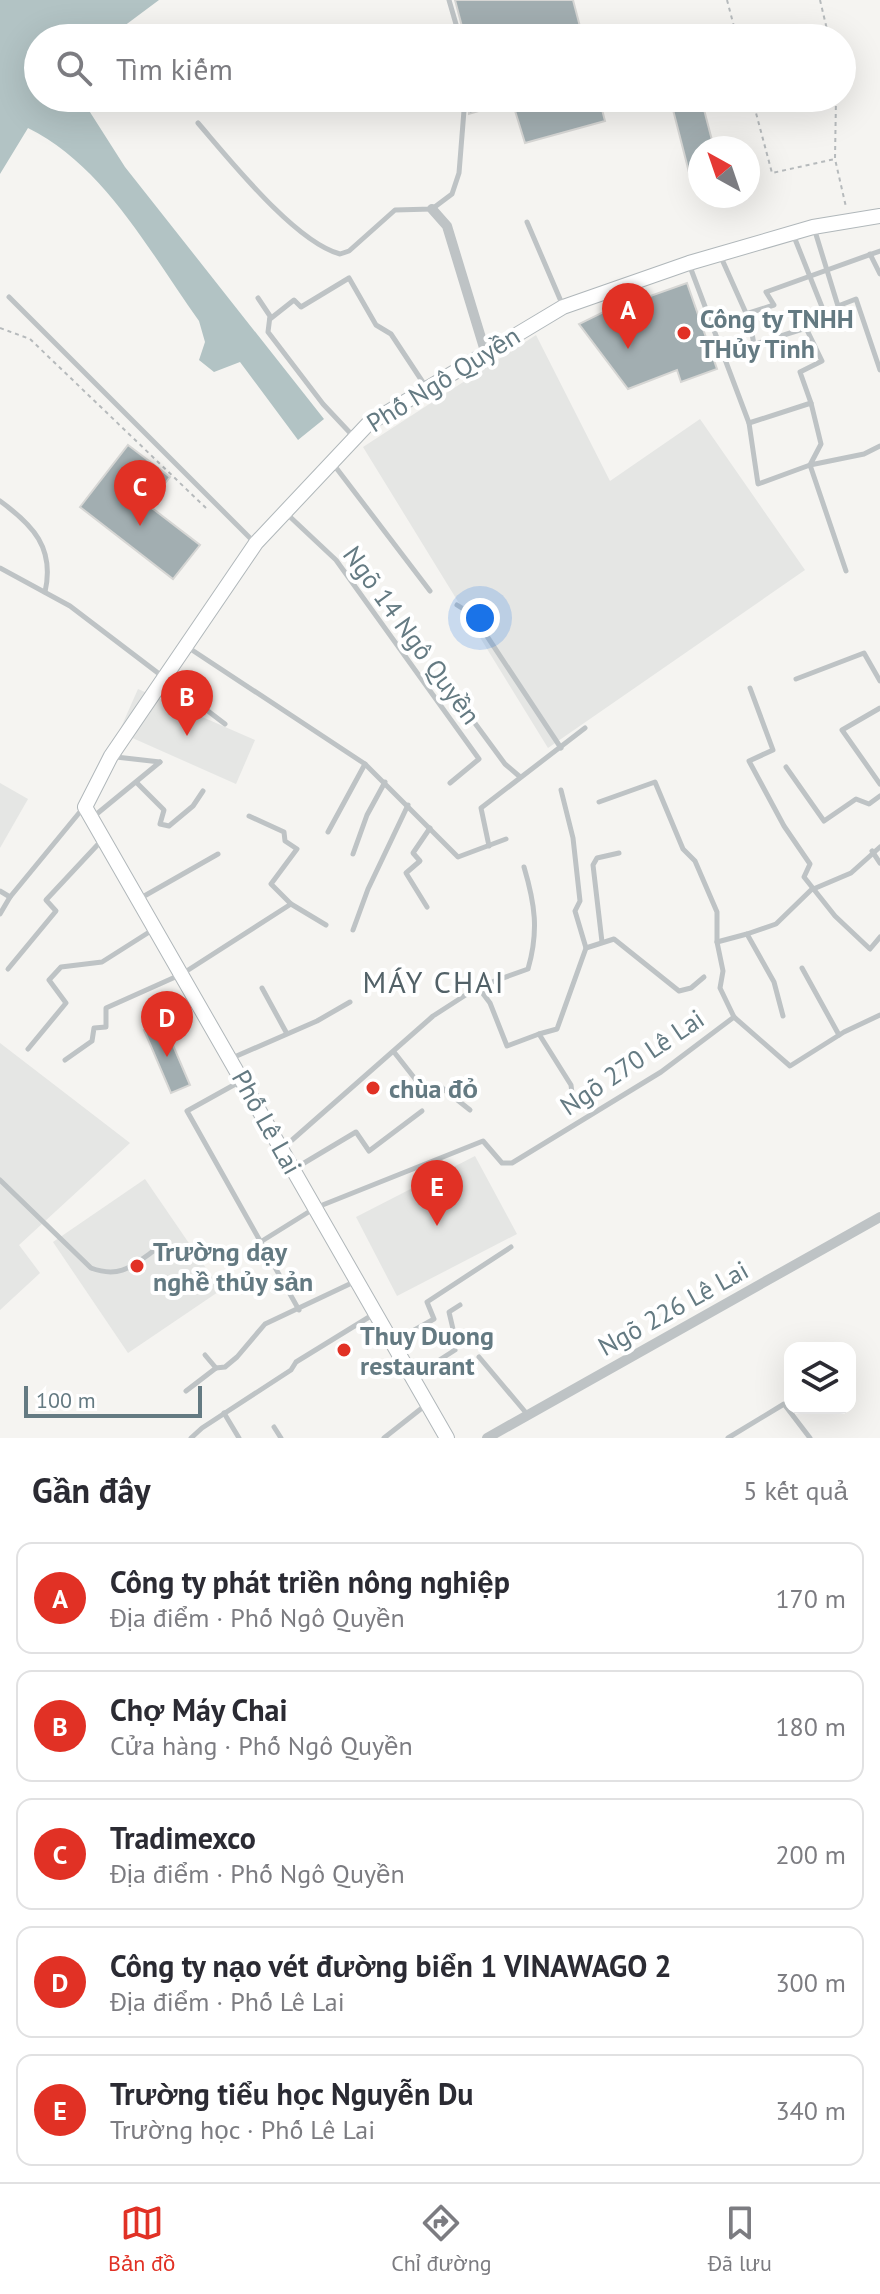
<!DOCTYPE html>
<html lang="vi">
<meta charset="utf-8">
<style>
:root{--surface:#fff;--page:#f2f2f3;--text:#2b2b33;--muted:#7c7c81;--line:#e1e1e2;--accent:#e13125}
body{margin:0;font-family:"PT Sans",sans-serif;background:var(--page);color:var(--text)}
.controls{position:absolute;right:24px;bottom:24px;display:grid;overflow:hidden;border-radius:16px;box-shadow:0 8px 32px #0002}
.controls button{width:72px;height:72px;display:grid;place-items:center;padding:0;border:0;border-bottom:2px solid var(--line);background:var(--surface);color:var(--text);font:40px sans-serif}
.compass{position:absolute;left:688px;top:136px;width:72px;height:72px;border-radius:50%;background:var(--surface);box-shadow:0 8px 32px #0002;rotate:320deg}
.scale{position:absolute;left:24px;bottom:20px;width:178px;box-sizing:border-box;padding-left:8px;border:4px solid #647a82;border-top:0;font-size:22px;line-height:28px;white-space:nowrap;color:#647a82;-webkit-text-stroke:6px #fff;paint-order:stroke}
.you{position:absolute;left:480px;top:618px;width:28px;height:28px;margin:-20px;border:6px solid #fff;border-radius:50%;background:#1a73e8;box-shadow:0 0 0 12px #1a73e833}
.badge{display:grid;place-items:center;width:52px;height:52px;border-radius:50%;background:var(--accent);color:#fff;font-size:26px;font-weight:700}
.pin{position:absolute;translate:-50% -66px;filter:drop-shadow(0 2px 4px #0008)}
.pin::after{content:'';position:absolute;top:42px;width:28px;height:24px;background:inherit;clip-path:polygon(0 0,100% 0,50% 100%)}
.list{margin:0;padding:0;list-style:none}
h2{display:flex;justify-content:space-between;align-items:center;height:104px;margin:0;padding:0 32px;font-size:34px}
h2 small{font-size:26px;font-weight:400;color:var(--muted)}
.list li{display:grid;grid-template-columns:52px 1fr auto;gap:24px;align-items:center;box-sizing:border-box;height:112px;margin:0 16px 16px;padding:0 16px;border:2px solid var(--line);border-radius:16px}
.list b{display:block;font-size:30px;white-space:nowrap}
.list p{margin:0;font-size:26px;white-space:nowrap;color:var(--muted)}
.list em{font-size:26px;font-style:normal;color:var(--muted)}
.icon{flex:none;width:44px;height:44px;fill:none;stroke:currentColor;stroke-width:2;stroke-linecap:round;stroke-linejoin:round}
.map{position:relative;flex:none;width:880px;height:1438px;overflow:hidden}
.search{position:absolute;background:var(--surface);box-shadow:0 8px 32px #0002;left:24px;right:24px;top:24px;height:88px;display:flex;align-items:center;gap:20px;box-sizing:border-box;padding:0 28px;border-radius:44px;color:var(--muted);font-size:30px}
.sheet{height:744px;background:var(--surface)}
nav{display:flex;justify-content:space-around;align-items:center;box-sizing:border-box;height:112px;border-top:2px solid var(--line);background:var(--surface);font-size:22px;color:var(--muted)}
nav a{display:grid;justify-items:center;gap:4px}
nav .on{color:var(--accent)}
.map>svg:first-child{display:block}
</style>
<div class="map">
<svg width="880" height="1438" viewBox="0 0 880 1438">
<rect width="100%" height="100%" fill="#f5f4f1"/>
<!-- built -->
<g fill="#e5e6e4">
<polygon points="536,335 610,481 700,419 805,570 548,748 363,447"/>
<polygon points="138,689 255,740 236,784 119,732"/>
<polygon points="0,783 28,799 0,848"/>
<polygon points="0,1043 130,1143 19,1245 40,1273 0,1310"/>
<polygon points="475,1156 517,1234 397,1296 356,1217"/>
<polygon points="145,1179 221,1290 128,1353 53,1242"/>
</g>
<!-- water -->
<path fill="#b2c3c4" d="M0 0H159L108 38H38V98H81L125 167 324 419 298 440 240 362 214 372 199 360 205 342 199 321C150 253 105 166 28 128L0 174Z"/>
<!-- building -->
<g fill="#a2aeb1" stroke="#d6d6d4" stroke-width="2">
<polygon points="455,0 573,0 583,38 465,38"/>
<polygon points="470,98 599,98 605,121 525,143 512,101 469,114"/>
<polygon points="670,98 701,98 714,148 700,148 700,182 692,184"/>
<polygon points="687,283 717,369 681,382 677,370 628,389 579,324 640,294 642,299"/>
<polygon points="128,445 170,477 148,505 200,545 173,579 80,507"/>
<polygon points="163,1022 190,1085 171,1093 144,1030"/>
</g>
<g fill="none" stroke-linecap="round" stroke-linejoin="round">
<defs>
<polyline id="secondary" points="447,1438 85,807 111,756 256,543 368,424 563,307 689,263 813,227 880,216"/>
</defs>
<!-- secondary casing -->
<use href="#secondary" stroke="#b0b7ba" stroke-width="16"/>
<!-- path -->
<g stroke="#b6babc" stroke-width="2" stroke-dasharray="4 4" stroke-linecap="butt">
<polyline points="727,0 737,38"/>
<polyline points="820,0 829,38"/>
<polyline points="752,98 772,173 835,159"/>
<polyline points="836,98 835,159 846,207"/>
<polyline points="0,328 30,339 206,508"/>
</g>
<!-- lane -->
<g stroke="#bec3c5" stroke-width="5">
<polyline points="449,0 460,38"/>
<path d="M198 123C230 160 295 242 340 254L349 251 395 210 432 209 452 194 459 173 465 98"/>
<polyline points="527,222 563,306"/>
<polyline points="814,228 838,306 856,299 880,370"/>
<polyline points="793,234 830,327"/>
<polyline points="870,254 880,274"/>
<polyline points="720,255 750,322 754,345"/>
<polyline points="689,264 749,423 758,484 810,465 846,571"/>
<polyline points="9,297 255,543"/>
<polyline points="258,298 270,316 268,332 323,404 353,436"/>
<polyline points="746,314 774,305 766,292 880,251"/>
<polyline points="270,319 294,300 301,307 349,278 376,325 391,334 426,387"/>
<polyline points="724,354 806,328 822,361 800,372 811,403"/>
<polyline points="749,423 811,403 821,444 810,465 864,454 880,446"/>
<polyline points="334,465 430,591"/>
<path d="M0 501C33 525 55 548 45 592"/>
<polyline points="287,514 336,560 479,759 450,783"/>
<polyline points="0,568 70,606 225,724"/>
<polyline points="457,605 473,615 561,748"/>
<polyline points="189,648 365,764 458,857 506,839"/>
<polyline points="796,679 864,653 880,681"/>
<polyline points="750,688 773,750 749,761 784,826 810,864 804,877 835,916 870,949 880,937"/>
<polyline points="452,692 505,764 519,776"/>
<polyline points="880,708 842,730 880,784"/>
<polyline points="116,757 160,762"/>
<polyline points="786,767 824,821 856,799 869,804 880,796"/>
<polyline points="137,783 164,810 160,824 169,826 193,806 203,791"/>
<polyline points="93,817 160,762"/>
<polyline points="328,832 365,764"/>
<polyline points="489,846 481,808 585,728"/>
<polyline points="872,851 880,863"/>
<polyline points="353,854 367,815 385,782"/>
<polyline points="0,891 10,897"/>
<polyline points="139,899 218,854"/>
<polyline points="291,904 326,925"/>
<polyline points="427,907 406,873 420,861 413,853 430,828"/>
<polyline points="0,914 10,897 84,807"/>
<polyline points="353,930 368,889 408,805"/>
<polyline points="747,934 776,924 811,890 851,873 880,847"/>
<polyline points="602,942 593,865 597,858 619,853"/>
<polyline points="717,942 747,934 774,982 783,1016"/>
<polyline points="586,948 614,939 679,991 691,988 704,977"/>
<polyline points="802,968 839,1035"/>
<polyline points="8,969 56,911 46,900 103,839"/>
<polyline points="478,987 490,1003 507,1046 539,1034 571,1085 572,1093"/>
<polyline points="262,988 286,1032"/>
<polyline points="734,1017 790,1066 844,1032 880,1015"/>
<polyline points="539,1034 557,1029 586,948 575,911 580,901 573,838 561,790"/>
<polyline points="28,1049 66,1003 49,980 61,967 102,962 154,929"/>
<polyline points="394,1052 427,1094 441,1087 470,1110"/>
<polyline points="232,1058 317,1021 350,1002"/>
<polyline points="65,1060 92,1041 94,1028 106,1027 106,1008 182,974 291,904 271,884 297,849 285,841 284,832 249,816"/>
<polyline points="241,1081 187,1111 299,1310"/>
<path d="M283 1148 433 1016 478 987 528 969C539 931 535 904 524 867"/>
<polyline points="294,1169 356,1132 369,1151 422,1111"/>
<path d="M0 1180 91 1268C118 1278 130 1268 152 1252"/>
<polyline points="262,1241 315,1208 483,1141 502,1163 512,1163 661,1072 734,1017 720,988 723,971 717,942 717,912 695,861 683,849 655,782 599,802"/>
<polyline points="393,1342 434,1319 427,1302 511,1247"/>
<polyline points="205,1355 216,1368"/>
<polyline points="479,1357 527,1414"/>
<polyline points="413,1377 455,1350 445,1336 453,1329 449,1312 460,1305"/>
<polyline points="186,1391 216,1368 225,1367 237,1357 265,1324 356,1281"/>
<polyline points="224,1413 239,1438"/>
<polyline points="274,1427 281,1438"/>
<polyline points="191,1438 202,1428 291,1370 296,1362 374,1314"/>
<polyline points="384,1438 427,1404"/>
<polyline points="728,1438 784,1404 810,1438"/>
</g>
<!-- street -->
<g stroke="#bec3c5" stroke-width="10">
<polyline points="432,209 447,226 485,351"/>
<polyline points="487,1438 880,1217"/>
</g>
<!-- secondary -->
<use href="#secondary" stroke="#fff" stroke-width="14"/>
</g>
<!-- markers -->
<g fill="#e13125" stroke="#fff" stroke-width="3">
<circle cx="684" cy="333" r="8"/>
<circle cx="373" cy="1088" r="8"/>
<circle cx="137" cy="1266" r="8"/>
<circle cx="344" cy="1350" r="8"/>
</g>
<g text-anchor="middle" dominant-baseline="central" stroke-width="8" stroke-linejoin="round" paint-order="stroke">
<!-- poi labels -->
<g font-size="26" font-weight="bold" fill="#647a82" stroke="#fff" text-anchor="start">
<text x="700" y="318">Công ty TNHH<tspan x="700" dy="30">THủy Tinh</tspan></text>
<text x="389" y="1088">chùa đỏ</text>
<text x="153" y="1251">Trường dạy<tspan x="153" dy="30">nghề thủy sản</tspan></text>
<text x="360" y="1335">Thuy Duong<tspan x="360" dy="30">restaurant</tspan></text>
</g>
<!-- street labels -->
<g font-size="26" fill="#647a82" stroke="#fff">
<text transform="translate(443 379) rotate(-32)">Phố Ngô Quyền</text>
<text transform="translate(412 635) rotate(54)">Ngõ 14 Ngô Quyền</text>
<text transform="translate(632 1062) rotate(-34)">Ngõ 270 Lê Lai</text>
<text transform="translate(267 1122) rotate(61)">Phố Lê Lai</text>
<text transform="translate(673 1308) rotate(-29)">Ngõ 226 Lê Lai</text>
</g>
<!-- quarter labels -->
<g font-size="30" letter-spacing="2" fill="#526167" stroke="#fff">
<text x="434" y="981">MÁY CHAI</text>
</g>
</g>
</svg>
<div class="controls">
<button><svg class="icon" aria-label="layers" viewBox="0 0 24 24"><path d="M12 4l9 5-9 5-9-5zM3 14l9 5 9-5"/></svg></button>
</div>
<svg class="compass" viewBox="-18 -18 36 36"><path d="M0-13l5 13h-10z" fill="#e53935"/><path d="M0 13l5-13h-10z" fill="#7c7c81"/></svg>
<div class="scale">100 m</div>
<div class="you"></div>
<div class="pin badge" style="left:628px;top:349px">A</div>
<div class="pin badge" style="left:187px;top:736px">B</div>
<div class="pin badge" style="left:140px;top:526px">C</div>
<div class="pin badge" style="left:167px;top:1057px">D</div>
<div class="pin badge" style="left:437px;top:1226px">E</div>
<div class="search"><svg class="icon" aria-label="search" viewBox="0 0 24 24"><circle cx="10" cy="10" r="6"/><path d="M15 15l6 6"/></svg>Tìm kiếm</div>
</div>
<section class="sheet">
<h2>Gần đây<small>5 kết quả</small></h2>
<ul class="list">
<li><span class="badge">A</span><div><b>Công ty phát triền nông nghiệp</b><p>Địa điểm · Phố Ngô Quyền</p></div><em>170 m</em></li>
<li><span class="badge">B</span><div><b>Chợ Máy Chai</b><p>Cửa hàng · Phố Ngô Quyền</p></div><em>180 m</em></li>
<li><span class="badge">C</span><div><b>Tradimexco</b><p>Địa điểm · Phố Ngô Quyền</p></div><em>200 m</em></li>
<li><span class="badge">D</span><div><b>Công ty nạo vét đường biển 1 VINAWAGO 2</b><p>Địa điểm · Phố Lê Lai</p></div><em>300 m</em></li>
<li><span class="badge">E</span><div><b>Trường tiểu học Nguyễn Du</b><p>Trường học · Phố Lê Lai</p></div><em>340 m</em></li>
</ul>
</section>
<nav>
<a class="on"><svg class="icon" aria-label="map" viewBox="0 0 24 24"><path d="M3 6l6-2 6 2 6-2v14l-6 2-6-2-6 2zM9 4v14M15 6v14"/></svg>Bản đồ</a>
<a><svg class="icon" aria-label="directions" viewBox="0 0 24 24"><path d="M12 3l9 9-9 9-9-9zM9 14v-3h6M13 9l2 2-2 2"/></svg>Chỉ đường</a>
<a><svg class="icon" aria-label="saved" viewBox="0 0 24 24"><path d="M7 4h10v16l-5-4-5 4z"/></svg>Đã lưu</a>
</nav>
